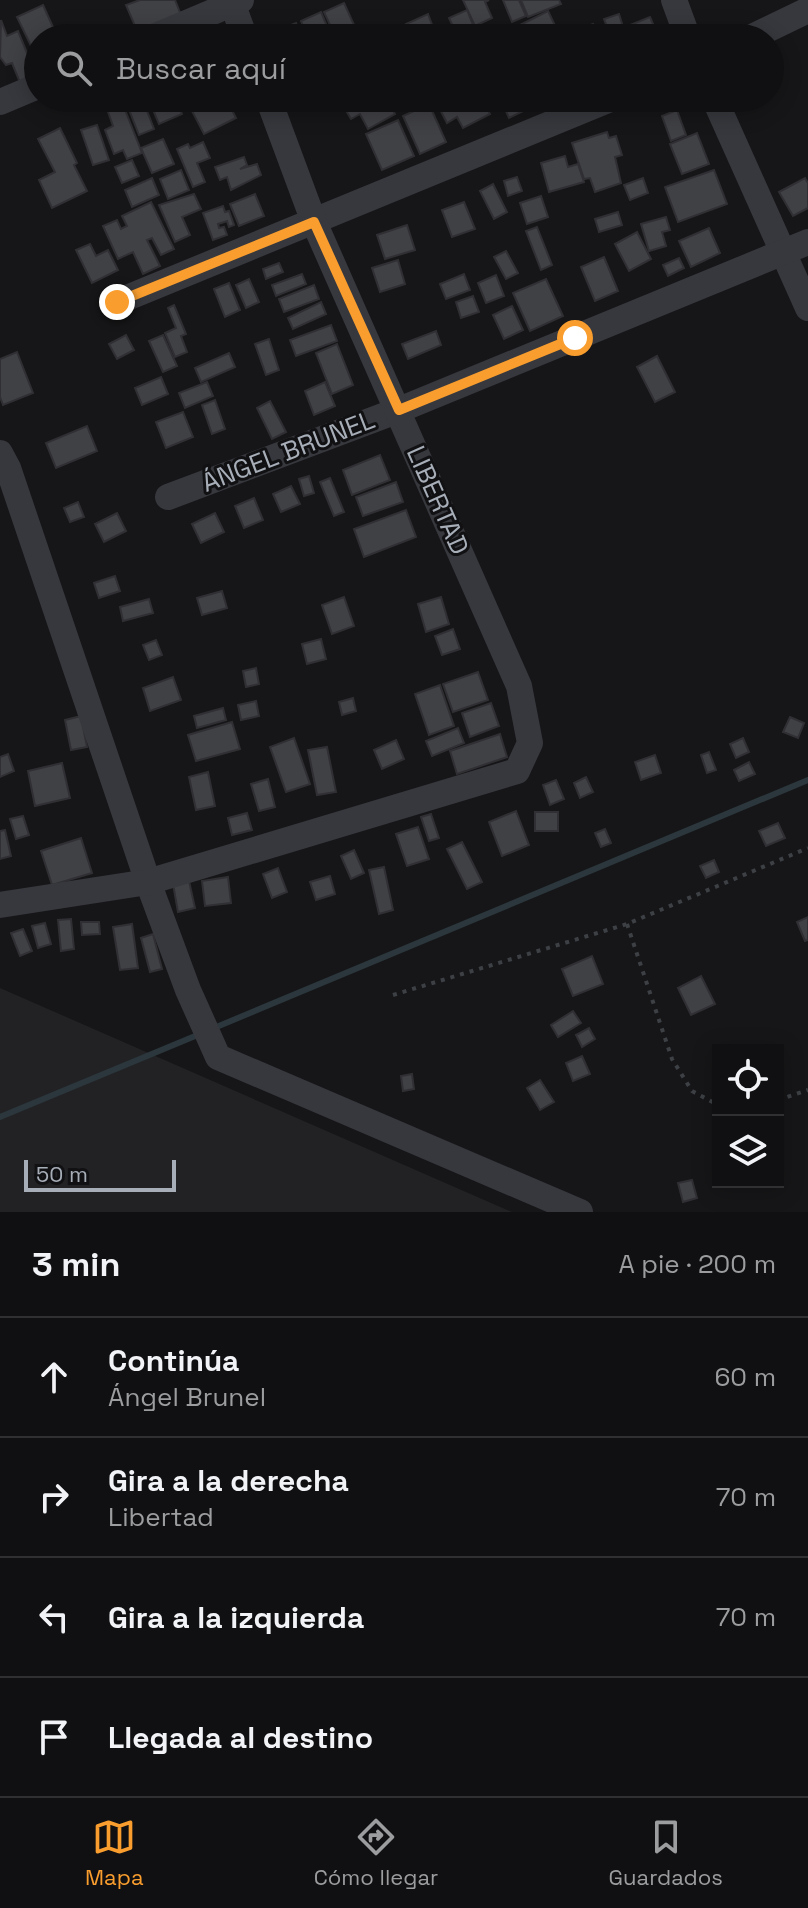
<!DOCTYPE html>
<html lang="es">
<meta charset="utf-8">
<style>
:root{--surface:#101012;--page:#19191b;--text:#f1f3f6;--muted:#9c9d9f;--line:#303032;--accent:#f89d2e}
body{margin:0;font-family:"Space Grotesk",sans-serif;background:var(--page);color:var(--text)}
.controls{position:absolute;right:24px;bottom:24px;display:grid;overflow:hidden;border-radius:0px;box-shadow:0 4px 20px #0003}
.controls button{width:72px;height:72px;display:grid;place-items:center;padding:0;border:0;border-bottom:2px solid var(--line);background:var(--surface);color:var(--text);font:40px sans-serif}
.scale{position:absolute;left:24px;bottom:20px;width:152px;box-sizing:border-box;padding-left:8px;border:4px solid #a7aeb8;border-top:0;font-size:22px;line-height:28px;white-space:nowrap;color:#a7aeb8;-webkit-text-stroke:6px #111113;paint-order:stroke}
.stop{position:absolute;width:24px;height:24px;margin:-18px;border:6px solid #f89d2e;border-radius:50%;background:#fff}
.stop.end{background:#f89d2e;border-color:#fff;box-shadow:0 2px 8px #0008}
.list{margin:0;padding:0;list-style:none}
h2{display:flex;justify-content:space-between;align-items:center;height:104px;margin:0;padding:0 32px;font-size:34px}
h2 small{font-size:26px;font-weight:400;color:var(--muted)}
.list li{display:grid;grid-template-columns:52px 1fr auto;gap:24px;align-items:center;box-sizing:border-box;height:120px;padding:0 32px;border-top:2px solid var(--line)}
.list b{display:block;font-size:30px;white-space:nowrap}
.list p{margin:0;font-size:26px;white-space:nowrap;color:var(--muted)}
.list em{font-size:26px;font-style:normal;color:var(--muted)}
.icon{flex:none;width:44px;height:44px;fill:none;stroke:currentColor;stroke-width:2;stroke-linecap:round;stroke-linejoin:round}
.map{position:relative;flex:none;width:808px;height:1212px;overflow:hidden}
.search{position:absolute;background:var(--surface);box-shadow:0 4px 20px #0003;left:24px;right:24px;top:24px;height:88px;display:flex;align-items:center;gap:20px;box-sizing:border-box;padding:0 28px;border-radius:44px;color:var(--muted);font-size:30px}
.sheet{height:584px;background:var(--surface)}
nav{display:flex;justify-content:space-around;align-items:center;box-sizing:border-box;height:112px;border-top:2px solid var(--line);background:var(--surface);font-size:22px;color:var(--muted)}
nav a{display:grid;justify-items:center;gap:4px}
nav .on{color:var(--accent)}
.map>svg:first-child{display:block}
</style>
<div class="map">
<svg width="808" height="1212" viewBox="0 0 808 1212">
<rect width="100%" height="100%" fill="#161618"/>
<!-- built -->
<polygon fill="#222225" points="0,988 512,1212 0,1212"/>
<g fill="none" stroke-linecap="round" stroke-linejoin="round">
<!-- stream -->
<g stroke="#2b373c" stroke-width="6">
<polyline points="214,1028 808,780"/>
<polyline points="0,1117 200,1034"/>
</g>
</g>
<!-- building -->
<g fill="#404145" stroke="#303034" stroke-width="2">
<polygon points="140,0 175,0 181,15 138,33 126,5"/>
<polygon points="463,0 489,0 485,2 492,18 475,26"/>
<polygon points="503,0 519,0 526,16 512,22"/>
<polygon points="521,0 559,0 561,4 528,17"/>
<polygon points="344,3 360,38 336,38 324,12"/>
<polygon points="43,5 57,36 38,38 38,45 32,48 17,17"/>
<polygon points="467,10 473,25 456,33 449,18"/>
<polygon points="548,11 561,38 548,38 547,36 526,38 520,25"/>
<polygon points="321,12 332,38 308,38 301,21"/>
<polygon points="428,14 434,30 412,38 406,24"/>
<polygon points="619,14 624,30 610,35 604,19"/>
<polygon points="650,17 659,38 635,38 630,25"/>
<polygon points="1,20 7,36 18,31 27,53 33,50 38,61 38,78 21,85 12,63 6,65 0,57"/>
<polygon points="296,23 301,38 266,38 265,35"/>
<polygon points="593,24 598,38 582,38 579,29"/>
<polygon points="138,98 142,98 154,129 139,135 126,102"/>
<polygon points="148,98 176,98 182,114 159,124"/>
<polygon points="218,98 226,98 236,118 204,134 192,111"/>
<polygon points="286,98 315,98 316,102 302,107 300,101 289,105"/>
<polygon points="353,98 387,98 395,114 368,129 360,114 351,119 342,104"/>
<polygon points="434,98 482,98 490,114 463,128 457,117 447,123"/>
<polygon points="500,98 543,98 544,101 509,118"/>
<polygon points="122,102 142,153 127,159 123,150 114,154 105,130 113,126 107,109"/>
<polygon points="429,104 446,142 420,154 403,116"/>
<polygon points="677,110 686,135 671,141 662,116"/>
<polygon points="398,120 414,156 382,170 366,134"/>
<polygon points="97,125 109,160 93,165 81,130"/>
<polygon points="60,128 77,163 74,165 87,191 52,208 39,180 55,172 38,139"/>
<polygon points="607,132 609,138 616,136 622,155 615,157 621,183 595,192 590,178 584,179 572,143"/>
<polygon points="697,133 709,164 682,174 670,144"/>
<polygon points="163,139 174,164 152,173 141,148"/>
<polygon points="203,142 210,158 197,163 205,182 193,187 177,149 188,144 190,148"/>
<polygon points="565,156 568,167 578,164 584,182 549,192 541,163"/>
<polygon points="244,157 247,165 240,169 257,164 261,175 231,190 227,177 220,180 215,167"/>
<polygon points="132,160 139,176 122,183 115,167"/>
<polygon points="181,170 189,190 168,199 160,179"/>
<polygon points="714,170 727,204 678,222 665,187"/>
<polygon points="517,177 522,191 508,196 504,181"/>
<polygon points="152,178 159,195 132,207 125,190"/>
<polygon points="643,178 648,193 630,200 624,185"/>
<polygon points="805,178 808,183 808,208 793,216 779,192"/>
<polygon points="493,184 507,212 494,219 480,191"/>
<polygon points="194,194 201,209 182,217 190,235 175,242 159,205"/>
<polygon points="255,194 264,216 239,226 230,204"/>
<polygon points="541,196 548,217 527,224 520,203"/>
<polygon points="151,202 174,249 161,255 152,238 147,240 160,266 143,274 133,252 118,259 103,226 117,220 121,229 127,226 122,216"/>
<polygon points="464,202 475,229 452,237 442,210"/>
<polygon points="223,206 225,212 229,211 234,225 229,227 227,221 218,224 219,228 224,227 227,235 213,240 203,213"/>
<polygon points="618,212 622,225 599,232 595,219"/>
<polygon points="666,217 670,230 662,232 666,246 649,251 641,224"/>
<polygon points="407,225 415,250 385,259 377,235"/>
<polygon points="537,227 552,265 541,270 526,231"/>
<polygon points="709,228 720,253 691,267 679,241"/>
<polygon points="637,232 651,259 629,271 615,244"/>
<polygon points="90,244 96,256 108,250 118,270 92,283 76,250"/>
<polygon points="506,251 518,273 506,279 494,257"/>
<polygon points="604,257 618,291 595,301 581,267"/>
<polygon points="679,258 684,268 668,276 663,265"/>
<polygon points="398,260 405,284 380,292 372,268"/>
<polygon points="279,263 283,272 266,279 263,269"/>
<polygon points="302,274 306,284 276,296 272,285"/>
<polygon points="464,274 470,290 446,299 440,284"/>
<polygon points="496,275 504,296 486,303 478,283"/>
<polygon points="249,279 259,302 246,308 236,285"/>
<polygon points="546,279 563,316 530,331 513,293"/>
<polygon points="229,283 240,310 225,317 214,289"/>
<polygon points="314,285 319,299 284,312 279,299"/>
<polygon points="473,296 479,312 461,318 456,302"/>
<polygon points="321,302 326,314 293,329 288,318"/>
<polygon points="174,305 186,334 181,336 187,352 175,357 165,333 176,328 168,308"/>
<polygon points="512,306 523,330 504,339 493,315"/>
<polygon points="331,325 337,341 296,356 290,340"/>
<polygon points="436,331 441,345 408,359 402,344"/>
<polygon points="126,335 134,350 117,359 109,344"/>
<polygon points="163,335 177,366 163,372 149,341"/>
<polygon points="269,339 279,370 266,375 255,344"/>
<polygon points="337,344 353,385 332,394 316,353"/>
<polygon points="17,352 33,393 3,405 0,397 0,359"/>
<polygon points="229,353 235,367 201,382 195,368"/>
<polygon points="657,356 675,392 655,402 637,367"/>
<polygon points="161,377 168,394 142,405 135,388"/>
<polygon points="207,382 213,396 185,408 179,393"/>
<polygon points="325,382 335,406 314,415 305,391"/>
<polygon points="215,400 225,429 212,434 202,405"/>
<polygon points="270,401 286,432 272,439 257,408"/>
<polygon points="183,412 193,437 166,448 156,422"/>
<polygon points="87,426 97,451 56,468 46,443"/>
<polygon points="380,455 390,480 352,495 343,470"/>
<polygon points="309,476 314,493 304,496 299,479"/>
<polygon points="330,478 344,512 334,516 320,482"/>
<polygon points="396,482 403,502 363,516 356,497"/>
<polygon points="291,486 300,504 281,512 273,494"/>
<polygon points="254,498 263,520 244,528 235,506"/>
<polygon points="78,502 84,517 70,522 64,508"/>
<polygon points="406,510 416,537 364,557 354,529"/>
<polygon points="117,513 126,531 104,542 95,524"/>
<polygon points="215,513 224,532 201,543 192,524"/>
<polygon points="115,576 120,591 99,598 94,583"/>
<polygon points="222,591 227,608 202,615 197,598"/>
<polygon points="344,597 354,626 332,634 322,605"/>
<polygon points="441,597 449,624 426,632 418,604"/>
<polygon points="149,599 153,613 123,621 120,607"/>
<polygon points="453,629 460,649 442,655 435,636"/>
<polygon points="321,639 326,659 307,664 302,644"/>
<polygon points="156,640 162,655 149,660 143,645"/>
<polygon points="256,668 259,684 246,687 243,671"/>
<polygon points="478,672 488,700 453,712 443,684"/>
<polygon points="173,677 181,700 150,711 143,688"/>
<polygon points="440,685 454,726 429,735 415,694"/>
<polygon points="353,698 356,711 342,715 339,702"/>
<polygon points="256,701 259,716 241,720 238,705"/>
<polygon points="491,703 499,726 470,737 462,713"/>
<polygon points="223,708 226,720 197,728 194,716"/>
<polygon points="81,716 87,747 71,750 65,720"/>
<polygon points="790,717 804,723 798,738 783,732"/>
<polygon points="232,722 240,749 196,761 188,735"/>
<polygon points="458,728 464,743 432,756 426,741"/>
<polygon points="500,734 507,757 457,774 450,751"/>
<polygon points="294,738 310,784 286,792 270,747"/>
<polygon points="743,738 749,752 736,758 730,744"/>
<polygon points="396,740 404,759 382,769 374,750"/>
<polygon points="327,747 336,792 317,795 308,750"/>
<polygon points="709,752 716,770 707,773 701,755"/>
<polygon points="8,754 14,771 0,777 0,757"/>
<polygon points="655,755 661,773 641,780 635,762"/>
<polygon points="749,762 755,774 739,781 734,770"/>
<polygon points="62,763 70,798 35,806 28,771"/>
<polygon points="208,772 215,806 196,810 189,777"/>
<polygon points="586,777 593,792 580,798 574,783"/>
<polygon points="268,779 275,807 259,811 251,784"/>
<polygon points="556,780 564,799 550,805 543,785"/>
<polygon points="516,811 529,845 502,856 489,822"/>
<rect x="535" y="812" width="23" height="19"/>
<polygon points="247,813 252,830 232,835 228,818"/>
<polygon points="431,814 439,838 429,841 421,817"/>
<polygon points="23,816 29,835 16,839 10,819"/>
<polygon points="778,823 785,838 766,846 759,831"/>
<polygon points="418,827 429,859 407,866 396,834"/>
<polygon points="605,829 611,843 601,847 595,833"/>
<polygon points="5,830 11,856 0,859 0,831"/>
<polygon points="81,838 92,873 52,885 41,851"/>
<polygon points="462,842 482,882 467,889 447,849"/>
<polygon points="354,850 364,873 351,879 341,856"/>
<polygon points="714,860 719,872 706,878 700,866"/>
<polygon points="384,867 393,910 379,914 369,870"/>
<polygon points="278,868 287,892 272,898 263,874"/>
<polygon points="330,876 335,894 316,900 310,882"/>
<polygon points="228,877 231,903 205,906 202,881"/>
<polygon points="189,881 195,908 178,912 173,884"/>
<polygon points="808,917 808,940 805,941 797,922"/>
<polygon points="71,919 74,949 61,951 58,920"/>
<polygon points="81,922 99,922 100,934 82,935"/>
<polygon points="45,923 51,944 38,948 32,926"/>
<polygon points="132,924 138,968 120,970 113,927"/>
<polygon points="23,929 32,951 20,956 11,933"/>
<polygon points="153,934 162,969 150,972 141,938"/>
<polygon points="592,956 603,984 573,996 562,969"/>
<polygon points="701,976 715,1004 691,1015 678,988"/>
<polygon points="573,1011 581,1023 558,1037 551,1025"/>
<polygon points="589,1028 595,1039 582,1047 576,1035"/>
<polygon points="582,1056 590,1074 573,1081 566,1063"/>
<polygon points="412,1074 414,1089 403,1091 401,1076"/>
<polygon points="540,1080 554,1102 540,1110 527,1088"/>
<polygon points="692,1180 697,1198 683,1202 678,1183"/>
</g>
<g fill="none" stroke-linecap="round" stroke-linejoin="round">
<!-- path -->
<g stroke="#3d4044" stroke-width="4" stroke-dasharray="4 6" stroke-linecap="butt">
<polyline points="627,924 672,1059 692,1091 718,1105"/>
<polyline points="393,995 627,924 808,848"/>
<polyline points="778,1100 808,1090"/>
</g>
<!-- minor -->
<g stroke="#37383d" stroke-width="26">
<polyline points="231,0 245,38"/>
<polyline points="674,0 688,38"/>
<polyline points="151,38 241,0"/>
<polyline points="750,38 808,10"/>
<polyline points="714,98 808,308"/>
<polyline points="0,102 38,86"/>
<polyline points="117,302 613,98"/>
<polyline points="0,453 8,468 148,882 188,990 218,1057 580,1212"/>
<polyline points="168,497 399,410 808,242"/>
<polyline points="0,905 148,882 517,771 530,743 519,686 314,222 268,98"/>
</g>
</g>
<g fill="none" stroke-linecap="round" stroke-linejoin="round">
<!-- route -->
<polyline stroke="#f89d2e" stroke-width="10" points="117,302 314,222 399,410 575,338"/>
</g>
<g text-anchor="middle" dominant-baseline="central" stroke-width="6" stroke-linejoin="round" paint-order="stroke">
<!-- street labels -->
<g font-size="26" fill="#a7aeb8" stroke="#111113">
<text transform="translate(288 451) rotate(-21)">ÁNGEL BRUNEL</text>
<text transform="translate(438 500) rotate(66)">LIBERTAD</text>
</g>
</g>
</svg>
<div class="controls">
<button><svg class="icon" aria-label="locate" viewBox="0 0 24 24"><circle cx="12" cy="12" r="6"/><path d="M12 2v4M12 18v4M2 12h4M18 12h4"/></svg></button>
<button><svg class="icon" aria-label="layers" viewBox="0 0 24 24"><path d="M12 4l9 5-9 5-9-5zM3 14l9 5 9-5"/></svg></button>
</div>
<div class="scale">50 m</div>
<div class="stop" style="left:575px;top:338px"></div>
<div class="stop end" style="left:117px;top:302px"></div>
<div class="search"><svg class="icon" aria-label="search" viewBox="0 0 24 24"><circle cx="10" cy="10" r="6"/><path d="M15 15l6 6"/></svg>Buscar aquí</div>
</div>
<section class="sheet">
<h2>3 min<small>A pie · 200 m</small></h2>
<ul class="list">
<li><svg class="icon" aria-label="ahead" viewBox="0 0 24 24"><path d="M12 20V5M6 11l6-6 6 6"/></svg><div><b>Continúa</b><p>Ángel Brunel</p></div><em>60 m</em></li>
<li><svg class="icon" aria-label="right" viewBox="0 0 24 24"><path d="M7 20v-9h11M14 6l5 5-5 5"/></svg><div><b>Gira a la derecha</b><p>Libertad</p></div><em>70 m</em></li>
<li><svg class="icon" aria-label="left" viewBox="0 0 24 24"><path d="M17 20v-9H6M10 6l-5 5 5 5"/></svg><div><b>Gira a la izquierda</b></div><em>70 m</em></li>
<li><svg class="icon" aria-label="arrive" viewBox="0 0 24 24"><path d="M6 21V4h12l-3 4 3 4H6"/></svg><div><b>Llegada al destino</b></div></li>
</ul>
</section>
<nav>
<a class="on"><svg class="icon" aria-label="map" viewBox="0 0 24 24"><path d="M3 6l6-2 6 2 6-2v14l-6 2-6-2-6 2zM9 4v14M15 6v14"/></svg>Mapa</a>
<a><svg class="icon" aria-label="directions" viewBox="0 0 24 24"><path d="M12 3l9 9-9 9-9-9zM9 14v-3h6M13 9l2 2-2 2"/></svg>Cómo llegar</a>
<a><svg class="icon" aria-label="saved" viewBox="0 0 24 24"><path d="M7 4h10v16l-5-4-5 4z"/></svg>Guardados</a>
</nav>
